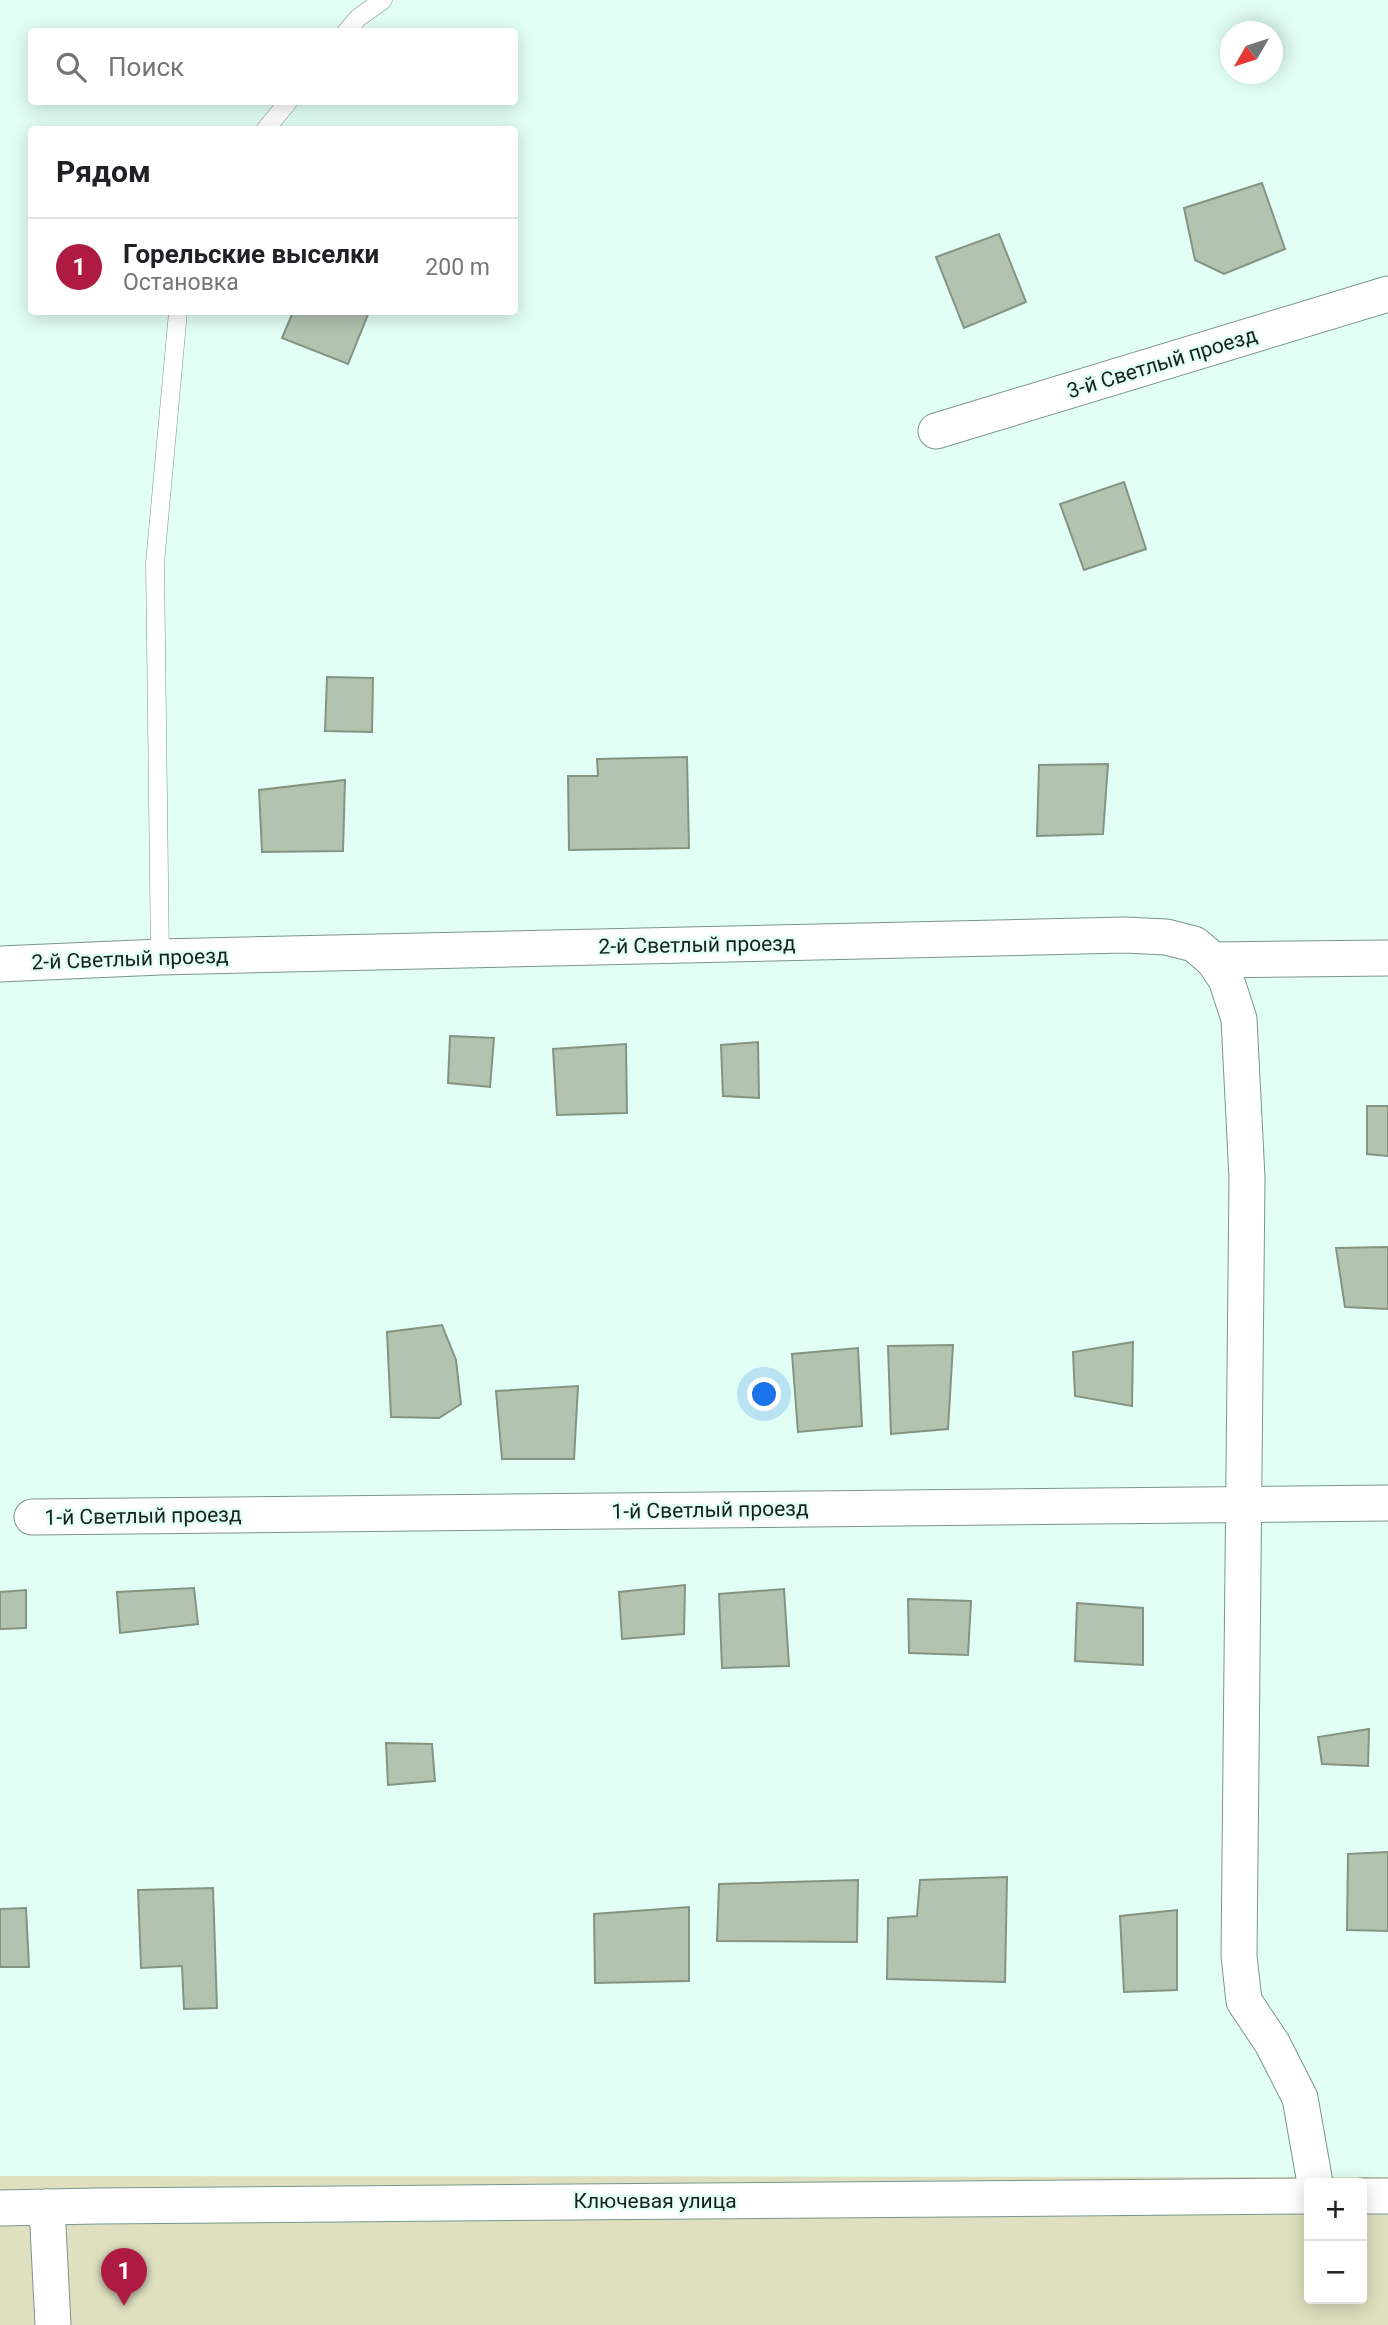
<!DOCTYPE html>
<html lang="ru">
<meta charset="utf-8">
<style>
:root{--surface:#fff;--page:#f2f2f2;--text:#202124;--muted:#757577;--line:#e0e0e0;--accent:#ae1a41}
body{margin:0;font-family:Roboto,sans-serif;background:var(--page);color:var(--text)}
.controls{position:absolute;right:21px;bottom:21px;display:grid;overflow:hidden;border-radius:7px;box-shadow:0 4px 18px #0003}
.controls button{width:63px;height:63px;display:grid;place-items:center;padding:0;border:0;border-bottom:2px solid var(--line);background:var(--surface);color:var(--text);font:35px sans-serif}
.compass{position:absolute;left:1220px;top:21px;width:63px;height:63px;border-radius:50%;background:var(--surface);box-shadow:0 4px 18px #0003;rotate:231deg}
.you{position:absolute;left:765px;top:1395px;width:24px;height:24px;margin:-18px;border:5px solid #fff;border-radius:50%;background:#1a73e8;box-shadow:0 0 0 10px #1a73e833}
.badge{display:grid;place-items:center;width:46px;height:46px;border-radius:50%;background:var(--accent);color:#fff;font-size:23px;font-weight:700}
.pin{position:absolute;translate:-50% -58px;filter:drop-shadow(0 2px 4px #0008)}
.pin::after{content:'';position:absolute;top:37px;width:24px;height:21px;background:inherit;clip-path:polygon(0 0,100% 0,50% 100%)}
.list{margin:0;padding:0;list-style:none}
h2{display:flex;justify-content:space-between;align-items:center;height:91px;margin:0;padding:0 28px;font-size:30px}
h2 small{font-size:23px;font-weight:400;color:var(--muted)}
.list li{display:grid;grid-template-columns:46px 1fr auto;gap:21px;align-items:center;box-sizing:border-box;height:98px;padding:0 28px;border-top:2px solid var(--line)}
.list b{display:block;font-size:26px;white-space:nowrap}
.list p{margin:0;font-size:23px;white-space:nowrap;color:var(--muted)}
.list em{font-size:23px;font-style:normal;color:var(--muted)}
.icon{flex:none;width:38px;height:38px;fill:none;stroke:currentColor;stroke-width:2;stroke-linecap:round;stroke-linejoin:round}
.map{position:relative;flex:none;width:1388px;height:2325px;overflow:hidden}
.search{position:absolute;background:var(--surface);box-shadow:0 4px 18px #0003;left:28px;top:28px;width:490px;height:77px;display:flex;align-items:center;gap:18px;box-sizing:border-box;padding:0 24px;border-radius:7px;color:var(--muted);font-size:26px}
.panel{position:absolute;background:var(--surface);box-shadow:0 4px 18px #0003;left:28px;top:126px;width:490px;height:189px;border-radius:7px}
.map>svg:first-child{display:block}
</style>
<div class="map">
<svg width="1388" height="2325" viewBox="0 0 1388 2325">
<rect width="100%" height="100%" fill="#e2fff5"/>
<!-- green -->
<path fill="#dee0bf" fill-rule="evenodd" d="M0 2176 1388 2177V2325H0ZM1309 2183H1362V2299H1309Z"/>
<!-- building -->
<g fill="#b2c3af" stroke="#849481" stroke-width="2">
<polygon points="1262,183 1285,249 1224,274 1195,260 1184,208"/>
<polygon points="999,234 1026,302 964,328 936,257"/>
<polygon points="293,312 369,312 348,364 282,338"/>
<polygon points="1124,482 1146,549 1084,570 1060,504"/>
<polygon points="327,677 373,678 372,732 325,731"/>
<polygon points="687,757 689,848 569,850 568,776 598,776 597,759"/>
<polygon points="1108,764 1103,834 1037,836 1039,765"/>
<polygon points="345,780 343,851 262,852 259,790"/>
<polygon points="450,1036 494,1038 490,1087 448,1083"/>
<polygon points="758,1042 759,1098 723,1096 721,1045"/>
<polygon points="626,1044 627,1113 557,1115 553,1049"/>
<polygon points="1367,1106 1388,1106 1388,1156 1367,1154"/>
<polygon points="1388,1247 1388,1309 1345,1307 1336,1248"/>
<polygon points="442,1325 456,1360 461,1404 439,1418 391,1417 387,1332"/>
<polygon points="1133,1342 1132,1406 1075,1396 1073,1352"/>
<polygon points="953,1345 948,1429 891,1434 888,1346"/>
<polygon points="858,1348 862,1426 798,1432 792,1354"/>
<polygon points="578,1386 574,1459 502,1459 496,1391"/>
<polygon points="685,1585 684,1634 622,1639 619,1592"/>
<polygon points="194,1588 198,1624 120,1633 117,1592"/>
<polygon points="784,1589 789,1666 722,1668 719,1594"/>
<polygon points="26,1590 26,1628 0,1629 0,1592"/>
<polygon points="908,1599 971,1601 968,1655 909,1653"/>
<polygon points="1077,1603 1143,1608 1143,1665 1075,1661"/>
<polygon points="1369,1729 1368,1766 1322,1764 1318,1737"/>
<polygon points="386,1743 432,1744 435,1781 388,1785"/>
<polygon points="1388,1852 1388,1931 1347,1930 1348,1854"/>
<polygon points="1007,1877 1005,1982 887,1979 888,1918 917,1916 920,1880"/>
<polygon points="858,1880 857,1942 717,1941 719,1884"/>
<polygon points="213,1888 217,2008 184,2009 182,1966 141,1968 138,1890"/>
<polygon points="689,1907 689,1981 595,1983 594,1914"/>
<polygon points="26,1908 29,1967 0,1967 0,1909"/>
<polygon points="1177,1910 1177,1990 1124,1992 1120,1916"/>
</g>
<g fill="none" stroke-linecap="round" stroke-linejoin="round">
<defs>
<g id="lane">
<polyline points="346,32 358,18 383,0"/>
<polyline points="265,130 288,102"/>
<polyline points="160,957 155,563 178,312"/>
</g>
<g id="street">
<polyline points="936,431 1388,294"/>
<polyline points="1213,960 1388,958"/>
<polyline points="0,964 160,957 1125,935 1166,937 1194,944 1213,960 1226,979 1239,1019 1247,1178 1239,1956 1244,2001 1272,2043 1300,2098 1315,2183"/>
<polyline points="32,1517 1388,1503"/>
<polyline points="1362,2196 1388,2196"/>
<polyline points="47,2207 53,2325"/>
<polyline points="0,2208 97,2206 1309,2196"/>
</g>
</defs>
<!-- lane casing -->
<use href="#lane" stroke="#7b958c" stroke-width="19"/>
<!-- street casing -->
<use href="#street" stroke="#7b958c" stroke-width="37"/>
<!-- lane -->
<use href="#lane" stroke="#fff" stroke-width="18"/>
<!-- street -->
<use href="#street" stroke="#fff" stroke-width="35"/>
</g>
<g text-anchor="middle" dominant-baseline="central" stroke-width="5" stroke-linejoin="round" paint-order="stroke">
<!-- street labels -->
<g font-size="21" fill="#17211e" stroke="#e2fff5">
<text transform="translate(1162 363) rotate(-17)">3-й Светлый проезд</text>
<text transform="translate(697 945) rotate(-1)">2-й Светлый проезд</text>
<text transform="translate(130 959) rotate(-2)">2-й Светлый проезд</text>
<text transform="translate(710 1510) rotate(-1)">1-й Светлый проезд</text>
<text transform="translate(143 1516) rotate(-1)">1-й Светлый проезд</text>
<text x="655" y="2201">Ключевая улица</text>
</g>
</g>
</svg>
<div class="controls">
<button>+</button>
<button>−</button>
</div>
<svg class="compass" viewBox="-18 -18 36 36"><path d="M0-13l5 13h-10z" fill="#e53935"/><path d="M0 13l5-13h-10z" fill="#757577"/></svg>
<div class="you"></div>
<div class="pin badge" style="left:124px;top:2306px">1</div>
<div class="search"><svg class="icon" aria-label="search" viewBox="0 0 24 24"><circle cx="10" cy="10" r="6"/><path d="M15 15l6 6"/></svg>Поиск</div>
<section class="panel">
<h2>Рядом<small></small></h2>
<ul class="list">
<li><span class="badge">1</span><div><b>Горельские выселки</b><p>Остановка</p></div><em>200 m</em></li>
</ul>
</section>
</div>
